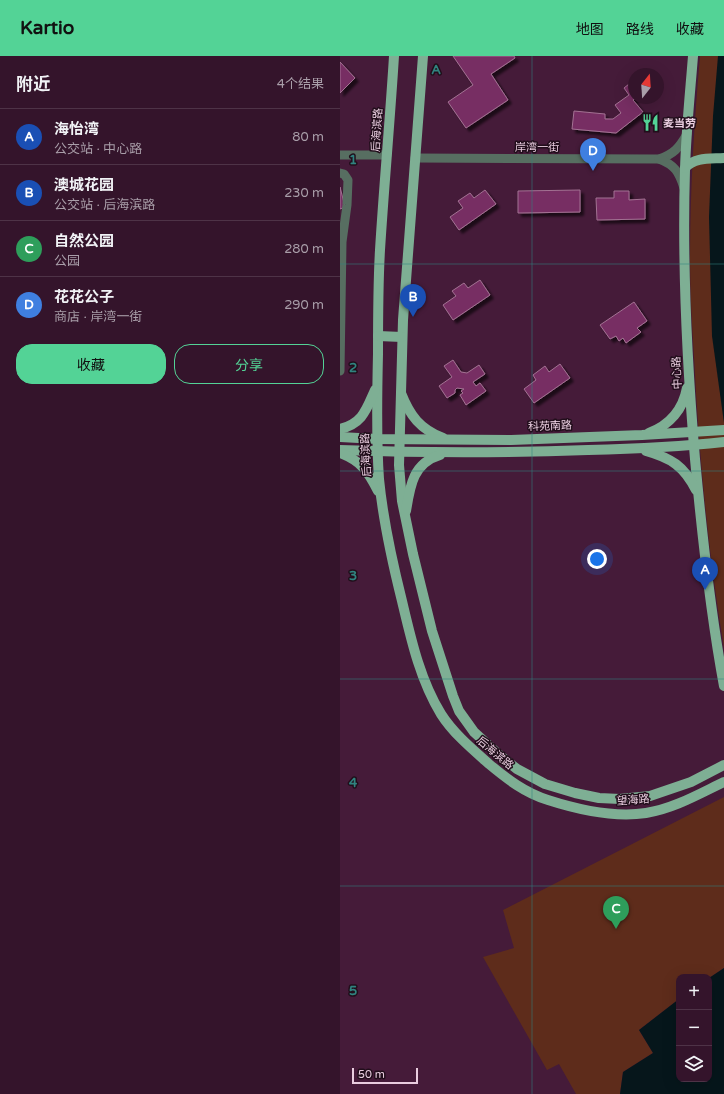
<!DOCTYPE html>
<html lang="zh">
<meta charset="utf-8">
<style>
:root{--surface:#34142b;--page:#3c1d33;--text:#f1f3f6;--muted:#a99ea9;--line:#4e3347;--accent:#53d396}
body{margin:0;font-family:"Varela Round","Noto Sans SC",sans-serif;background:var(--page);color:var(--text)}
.controls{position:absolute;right:12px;bottom:12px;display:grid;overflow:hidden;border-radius:8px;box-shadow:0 4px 16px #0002}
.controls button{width:36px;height:36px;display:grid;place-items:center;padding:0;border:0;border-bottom:1px solid var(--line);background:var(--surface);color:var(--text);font:20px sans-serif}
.compass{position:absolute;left:288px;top:12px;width:36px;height:36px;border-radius:50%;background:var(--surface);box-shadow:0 4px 16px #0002;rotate:17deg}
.scale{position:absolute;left:12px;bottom:10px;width:66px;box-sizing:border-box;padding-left:4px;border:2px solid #e9cddf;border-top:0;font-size:11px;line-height:14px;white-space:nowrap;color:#e9cddf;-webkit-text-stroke:3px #210e1b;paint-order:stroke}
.you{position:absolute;left:257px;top:503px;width:14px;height:14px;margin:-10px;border:3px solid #fff;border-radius:50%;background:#1a73e8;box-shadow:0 0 0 6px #1a73e833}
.badge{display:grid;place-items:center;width:26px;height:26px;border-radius:50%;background:var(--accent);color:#fff;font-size:13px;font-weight:700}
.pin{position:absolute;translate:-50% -33px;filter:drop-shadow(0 1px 2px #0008)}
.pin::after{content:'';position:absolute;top:21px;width:14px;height:12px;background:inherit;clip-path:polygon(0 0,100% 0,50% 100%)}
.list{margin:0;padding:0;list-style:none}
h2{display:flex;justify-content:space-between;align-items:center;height:52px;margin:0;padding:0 16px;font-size:17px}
h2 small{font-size:13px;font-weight:400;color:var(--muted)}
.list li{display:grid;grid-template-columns:26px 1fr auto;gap:12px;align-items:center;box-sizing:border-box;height:56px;padding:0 16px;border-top:1px solid var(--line)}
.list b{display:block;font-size:15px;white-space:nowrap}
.list p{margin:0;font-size:13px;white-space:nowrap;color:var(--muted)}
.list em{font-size:13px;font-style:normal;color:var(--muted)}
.actions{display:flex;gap:8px;padding:12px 16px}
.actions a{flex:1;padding:9px 0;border:1px solid var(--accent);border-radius:16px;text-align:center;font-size:14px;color:var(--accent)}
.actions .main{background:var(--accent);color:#111}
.icon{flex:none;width:22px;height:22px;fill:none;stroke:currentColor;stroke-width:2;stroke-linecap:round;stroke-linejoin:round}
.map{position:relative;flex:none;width:384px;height:1038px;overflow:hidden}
header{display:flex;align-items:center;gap:24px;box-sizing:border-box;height:56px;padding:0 20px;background:var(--accent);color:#111}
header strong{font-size:19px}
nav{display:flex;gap:22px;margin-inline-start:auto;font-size:14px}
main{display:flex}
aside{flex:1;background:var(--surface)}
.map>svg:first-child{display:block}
</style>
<header>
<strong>Kartio</strong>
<nav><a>地图</a><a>路线</a><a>收藏</a></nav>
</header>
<main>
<aside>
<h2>附近<small>4个结果</small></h2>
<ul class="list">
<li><span class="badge" style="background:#1a4fb4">A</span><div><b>海怡湾</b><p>公交站 · 中心路</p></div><em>80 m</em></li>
<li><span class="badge" style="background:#1a4fb4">B</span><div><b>澳城花园</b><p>公交站 · 后海滨路</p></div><em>230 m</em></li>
<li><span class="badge" style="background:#2e9e5b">C</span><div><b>自然公园</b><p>公园</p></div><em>280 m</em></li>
<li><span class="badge" style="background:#3f7fe0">D</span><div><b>花花公子</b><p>商店 · 岸湾一街</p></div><em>290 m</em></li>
</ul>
<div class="actions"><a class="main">收藏</a><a>分享</a></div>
</aside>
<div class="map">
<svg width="384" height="1038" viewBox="0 0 384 1038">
<defs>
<filter id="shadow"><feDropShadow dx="3.5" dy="3.5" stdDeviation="1" flood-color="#0009"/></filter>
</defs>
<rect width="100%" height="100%" fill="#451b39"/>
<!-- green -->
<g fill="#5e2c1b">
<path d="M360 0H384V592C368 495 359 399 354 301 352 269 350 237 350 205 350 136 354 68 360 0Z"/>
<polygon points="384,741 384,912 369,922 369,921 339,921 339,943 299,974 313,997 283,1016 280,1038 236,1038 219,1008 207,1014 143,901 174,892 163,854"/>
</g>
<!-- water -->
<g fill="#06161b">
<polygon points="378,0 384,0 384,367 372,280 369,161 373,60"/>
<polygon points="384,912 384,1038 280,1038 283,1016 313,997 299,974 339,943 339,1023 369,1023 369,922"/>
</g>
<!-- building -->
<g fill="#772d63" stroke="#a37293" filter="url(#shadow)">
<polygon points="113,0 174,0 175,2 151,18 168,44 126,72 108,46 133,29"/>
<polygon points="0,6 15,22 0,37"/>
<polygon points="294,24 294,42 296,42 293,44 303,56 276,77 232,73 234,55 265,58 265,63 273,63 281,57 275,49 289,39 284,32"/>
<polygon points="0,131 5,151 0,153"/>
<polygon points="145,134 156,148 119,174 110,161 123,152 118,145 130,137 134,142"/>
<polygon points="240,134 240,156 178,157 178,135"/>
<polygon points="274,135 289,135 289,144 305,143 305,163 257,164 256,142 274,142"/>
<polygon points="140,224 150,239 113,264 103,249 116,240 112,235 124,227 128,232"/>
<polygon points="294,246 307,265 297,272 301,276 286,287 283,282 279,285 276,280 270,283 260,269"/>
<polygon points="113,304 121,316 127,317 139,309 145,318 133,326 136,330 140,327 146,335 126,349 120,339 123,337 121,335 124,333 117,332 115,334 115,337 107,342 99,330 112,321 104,310"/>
<polygon points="220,308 230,322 194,347 184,333 196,324 193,319 205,310 209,316"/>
</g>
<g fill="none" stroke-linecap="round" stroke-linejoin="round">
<!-- minor -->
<g stroke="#576e61" stroke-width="9">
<polyline points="0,99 47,99"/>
<path d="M75 102 319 103C334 98 339 92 347 78"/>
<path d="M319 103C335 109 339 116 344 132"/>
<polyline points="0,117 4,118 8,124 7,149 2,186 0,315"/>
</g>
<!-- major -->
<g stroke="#7eaf94" stroke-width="10">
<path d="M54 0C50 65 44 129 40 194 38 228 38 264 38 298 37 340 36 381 39 423 43 464 52 505 62 545 71 583 80 624 101 658 113 677 132 693 149 708 167 723 185 737 208 744 239 754 273 762 306 757 333 753 359 738 384 726"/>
<polyline points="83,0 63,264 59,409 62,445 73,498 92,575 113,640 119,655 134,676 158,698 177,713 205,728 235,737 259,742 280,743 310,740 351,726 384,709"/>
<path d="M353 0C350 38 346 76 345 114 342 210 347 307 355 403 362 479 370 555 384 630"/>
<path d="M345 112C355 101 370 103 384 102"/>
<polyline points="38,280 62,281"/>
<path d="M61 337C70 360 80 373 103 382"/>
<path d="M0 373C23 367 26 354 35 334"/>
<path d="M309 377C330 369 343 353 347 332"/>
<polyline points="0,381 37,383 171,384 302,379 384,374"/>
<path d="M0 394C83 397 165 397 248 394 293 393 339 391 384 386"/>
<path d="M306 395C331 402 344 410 356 434"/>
<path d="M0 397C21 405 28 415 38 435"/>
<path d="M66 455C70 430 73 407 100 399"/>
</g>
</g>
<!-- grid -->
<path fill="none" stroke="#30837f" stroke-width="1" stroke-opacity="0.55" d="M192 0V1038M0 208H384M0 415H384M0 623H384M0 830H384"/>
<!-- icons -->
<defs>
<symbol id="restaurant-bare" viewBox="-9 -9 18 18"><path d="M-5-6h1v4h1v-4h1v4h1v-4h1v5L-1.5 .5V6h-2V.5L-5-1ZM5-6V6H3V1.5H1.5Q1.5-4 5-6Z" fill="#53d396" stroke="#210e1b" stroke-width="2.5" paint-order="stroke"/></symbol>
</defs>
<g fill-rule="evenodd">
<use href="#restaurant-bare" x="298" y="54" width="25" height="25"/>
</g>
<g text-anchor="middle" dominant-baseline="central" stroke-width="3" stroke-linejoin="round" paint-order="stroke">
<!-- poi labels -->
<g font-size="11" font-weight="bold" fill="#e9cddf" stroke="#210e1b" text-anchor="start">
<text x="323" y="67">麦当劳</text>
</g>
<!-- street labels -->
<g font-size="11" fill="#e9cddf" stroke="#210e1b">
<text transform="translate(37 74) rotate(-86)">后海滨路</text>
<text x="197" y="91">岸湾一街</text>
<text transform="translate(337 317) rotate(-93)">中心路</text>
<text transform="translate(210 370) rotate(-2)">科苑南路</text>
<text transform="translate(26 399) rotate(-93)">后海滨路</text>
<text transform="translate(155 697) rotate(40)">后海滨路</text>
<text transform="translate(293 744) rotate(-4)">望海路</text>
</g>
</g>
<g font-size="13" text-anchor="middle" font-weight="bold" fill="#30837f" stroke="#210e1b" stroke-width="3" stroke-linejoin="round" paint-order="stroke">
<text x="96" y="18">A</text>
<text x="13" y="108">1</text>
<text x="13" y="316">2</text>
<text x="13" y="524">3</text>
<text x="13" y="731">4</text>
<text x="13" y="939">5</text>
</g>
</svg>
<div class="controls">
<button>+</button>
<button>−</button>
<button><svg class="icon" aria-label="layers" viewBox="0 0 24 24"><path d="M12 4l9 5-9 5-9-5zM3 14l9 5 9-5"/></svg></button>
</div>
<svg class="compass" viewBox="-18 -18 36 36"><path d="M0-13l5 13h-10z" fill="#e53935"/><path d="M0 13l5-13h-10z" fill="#a99ea9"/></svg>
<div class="scale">50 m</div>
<div class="you"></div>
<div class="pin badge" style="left:365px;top:534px;background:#1a4fb4">A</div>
<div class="pin badge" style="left:73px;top:261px;background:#1a4fb4">B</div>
<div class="pin badge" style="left:276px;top:873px;background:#2e9e5b">C</div>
<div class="pin badge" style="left:253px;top:115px;background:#3f7fe0">D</div>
</div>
</main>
